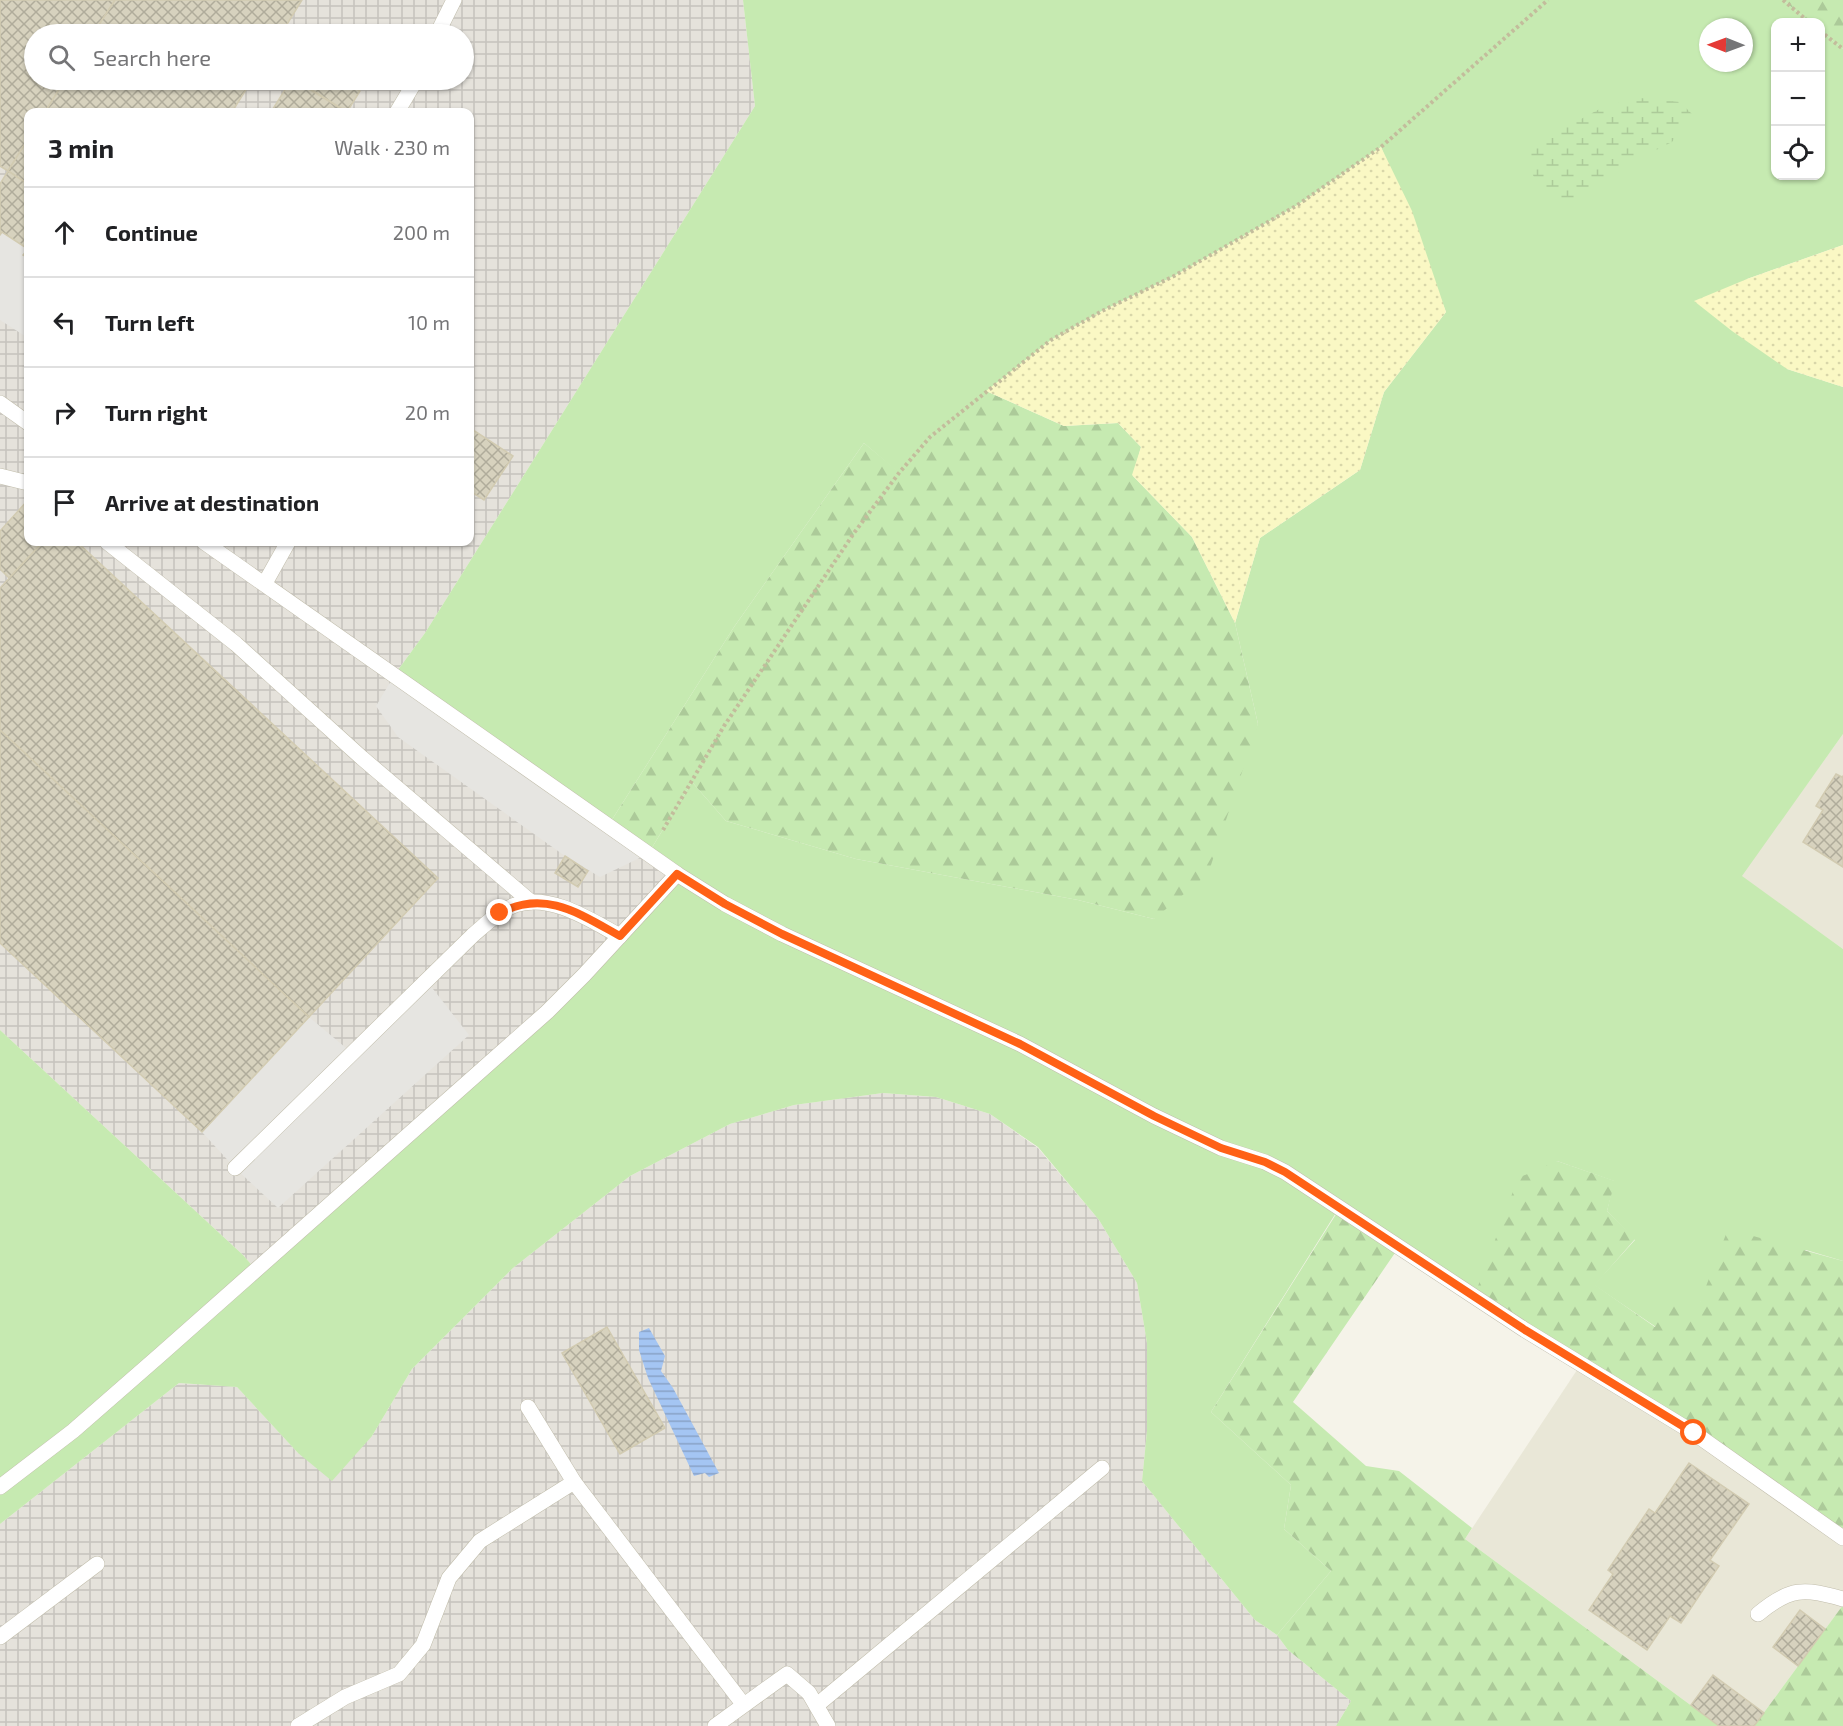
<!DOCTYPE html>
<meta charset="utf-8">
<style>
:root{--surface:#fff;--page:#f2f2f2;--text:#202124;--muted:#757577;--line:#e0e0e0}
body{margin:0;font-family:"Exo 2",sans-serif;background:var(--page);color:var(--text)}
.controls{position:absolute;right:18px;top:18px;display:grid;overflow:hidden;border-radius:12px;box-shadow:0 2px 4px #0004}
.controls button{width:54px;height:54px;display:grid;place-items:center;padding:0;border:0;border-bottom:2px solid var(--line);background:var(--surface);color:var(--text);font:30px sans-serif}
.compass{position:absolute;left:1699px;top:18px;width:54px;height:54px;border-radius:50%;background:var(--surface);box-shadow:0 2px 4px #0004;rotate:271deg}
.stop{position:absolute;width:18px;height:18px;margin:-14px;border:4px solid #ff6116;border-radius:50%;background:#fff}
.stop.end{background:#ff6116;border-color:#fff;box-shadow:0 2px 6px #0008}
.list{margin:0;padding:0;list-style:none}
h2{display:flex;justify-content:space-between;align-items:center;height:78px;margin:0;padding:0 24px;font-size:26px}
h2 small{font-size:20px;font-weight:400;color:var(--muted)}
.list li{display:grid;grid-template-columns:39px 1fr auto;gap:18px;align-items:center;box-sizing:border-box;height:90px;padding:0 24px;border-top:2px solid var(--line)}
.list b{display:block;font-size:22px;white-space:nowrap}
.list em{font-size:20px;font-style:normal;color:var(--muted)}
.icon{flex:none;width:33px;height:33px;fill:none;stroke:currentColor;stroke-width:2;stroke-linecap:round;stroke-linejoin:round}
.map{position:relative;flex:none;width:1843px;height:1726px;overflow:hidden}
.search{position:absolute;background:var(--surface);box-shadow:0 2px 4px #0004;left:24px;top:24px;width:450px;height:66px;display:flex;align-items:center;gap:15px;box-sizing:border-box;padding:0 21px;border-radius:33px;color:var(--muted);font-size:22px}
.panel{position:absolute;background:var(--surface);box-shadow:0 2px 4px #0004;left:24px;top:108px;width:450px;height:438px;border-radius:12px}
.map>svg:first-child{display:block}
</style>
<div class="map">
<svg width="1843" height="1726" viewBox="0 0 1843 1726">
<defs>
<pattern id="industrial-grid" width="8" height="8" patternUnits="userSpaceOnUse" patternTransform="scale(1.5)"><rect width="8" height="8" fill="#e5e2db"/><path d="M0 4h8M4 0v8" fill="none" stroke="#c6c3bd"/></pattern>
<pattern id="forest-firs" width="22" height="20" patternUnits="userSpaceOnUse" patternTransform="scale(1.5)"><rect width="22" height="20" fill="#c6eab1"/><path d="M5 1l3.5 6h-7zM16 11l3.5 6h-7z" fill="#acca99"/></pattern>
<pattern id="wetland-marsh" width="20" height="14" patternUnits="userSpaceOnUse" patternTransform="scale(1.5)"><rect width="20" height="14" fill="#c6eab1"/><path d="M1 5h8M5 5V1M11 12h8M15 12V8" fill="none" stroke="#acca99"/></pattern>
<pattern id="sand-dots" width="8" height="8" patternUnits="userSpaceOnUse" patternTransform="scale(1.5)"><rect width="8" height="8" fill="#faf8c4"/><path d="M2 2h.1M6 6h.1" fill="none" stroke="#d8d6a9" stroke-width="1.8" stroke-linecap="round"/></pattern>
<pattern id="water-rules" width="6" height="5" patternUnits="userSpaceOnUse" patternTransform="scale(1.5)"><rect width="6" height="5" fill="#a4c5f3"/><path d="M0 2.5h6" fill="none" stroke="#88a2c6"/></pattern>
<pattern id="building-cross-hatch" width="8" height="8" patternUnits="userSpaceOnUse" patternTransform="scale(1.5)"><rect width="8" height="8" fill="#d7d2be"/><path d="M0 0l8 8M0 8l8-8" fill="none" stroke="#b0ac9b"/></pattern>
</defs>
<rect width="100%" height="100%" fill="#f5f3e9"/>
<!-- residential -->
<g fill="#e9e7d7">
<polygon points="1843,734 1843,949 1741,876"/>
<polygon points="1581,1364 1843,1538 1843,1605 1754,1726 1719,1726 1465,1539"/>
</g>
<!-- industrial -->
<g fill="url(#industrial-grid)" fill-rule="evenodd">
<path d="M0 0H743L755 106 425 633 395 674 677 874 584 975 256 1270 243 1255 0 1030ZM34 34H464V80H34ZM28 112H470V542H28Z"/>
<polygon points="883,1093 936,1097 990,1114 1038,1148 1099,1220 1137,1283 1147,1343 1147,1431 1142,1481 1255,1620 1277,1635 1288,1650 1351,1701 1336,1726 0,1726 0,1524 179,1383 237,1387 298,1453 372,1436 412,1369 513,1268 630,1176 730,1124 794,1105"/>
</g>
<!-- grass -->
<path fill="#c6eab1" fill-rule="evenodd" d="M743 0H1783L1809 22H1776V176H1820L1821 31 1843 49V245L1747 279 1787 369 1843 387V734L1742 876 1843 949V1261L1806 1250 1700 1302 1656 1327 1594 1285 1635 1240 1607 1211 1614 1181 1557 1161 1474 1297 1339 1208 1211 1412 1291 1485 1284 1529 1331 1571 1277 1635 1255 1620 1142 1481 1147 1431V1343L1137 1283 1099 1220 1038 1147 990 1114 936 1097 883 1093 794 1105 730 1124 630 1176 513 1268 412 1369 372 1436 332 1481 298 1453 237 1387 179 1383 0 1524V1030L243 1255 256 1270 547 1012 677 875 648 854 692 782 726 821 856 859 1078 900 1154 919 1258 724 1235 623 1260 538 1360 470 1384 392 1446 312 1381 147 1296 206 1174 276 1102 311 1051 340 930 437 899 473 864 443 734 627 608 826 395 674 425 633 755 106ZM1708 27H1744V63H1708Z"/>
<!-- forest -->
<g fill="url(#forest-firs)">
<polygon points="1783,0 1843,0 1843,49 1821,31 1820,22 1809,22"/>
<polygon points="986,391 1064,426 1118,423 1141,447 1133,476 1192,537 1235,623 1258,724 1208,874 1154,919 1078,900 856,859 726,821 692,782 648,854 608,826 734,627 864,443 899,472 930,437"/>
<polygon points="1557,1161 1615,1181 1607,1211 1635,1239 1595,1285 1655,1327 1670,1302 1700,1302 1728,1229 1843,1261 1843,1538 1474,1297 1518,1178"/>
<polygon points="1340,1208 1399,1247 1293,1402 1366,1466 1399,1471 1472,1528 1465,1539 1719,1726 1336,1726 1351,1701 1288,1650 1277,1635 1331,1571 1284,1529 1291,1485 1211,1412"/>
<polygon points="1843,1605 1843,1726 1754,1726"/>
</g>
<!-- wetland -->
<polygon fill="url(#wetland-marsh)" points="1640,98 1680,102 1692,114 1672,142 1618,169 1574,206 1542,193 1533,175 1528,149 1538,137 1570,125 1605,106"/>
<!-- sand -->
<g fill="url(#sand-dots)">
<polygon points="1381,147 1412,211 1446,312 1384,392 1360,470 1260,538 1235,623 1192,537 1132,475 1141,447 1118,423 1064,426 986,391 1051,340 1102,311 1174,276 1296,206"/>
<polygon points="1843,245 1843,387 1787,369 1732,331 1694,301 1747,279"/>
</g>
<!-- parking -->
<g fill="#e6e5e1">
<polygon points="2,232 28,249 24,255 28,258 28,338 0,320 0,235"/>
<polygon points="395,674 648,854 600,877 565,856 398,737 376,706"/>
<polygon points="426,980 469,1035 278,1208 235,1168 202,1132 309,1017 352,1053"/>
</g>
<!-- water -->
<polygon fill="url(#water-rules)" points="649,1328 665,1356 661,1371 673,1388 719,1473 709,1477 705,1473 694,1476 648,1378 639,1350 639,1332"/>
<!-- building -->
<g fill="url(#building-cross-hatch)" stroke="#d2cbb1" stroke-width="1.5">
<polygon points="0,0 115,0 93,34 34,34 34,80 65,80 45,112 28,112 28,139 8,171 0,166"/>
<polygon points="115,0 302,0 281,34 93,34"/>
<polygon points="65,80 252,80 232,112 45,112"/>
<polygon points="291,80 294,80 347,112 271,112"/>
<polygon points="296,80 341,80 360,91 347,112"/>
<polygon points="28,139 28,184 8,171"/>
<polygon points="8,171 28,184 28,258 23,255 28,249 2,232 0,235 0,184"/>
<polygon points="470,428 513,456 484,500 470,491"/>
<polygon points="28,500 28,542 43,542 9,578 0,569 0,531"/>
<polygon points="43,542 77,542 438,878 309,1017 0,730 0,588"/>
<polygon points="0,730 309,1017 202,1132 0,943"/>
<polygon points="1836,774 1842,777 1843,776 1843,867 1803,842 1823,810 1816,806"/>
<polygon points="565,856 588,871 578,887 555,873"/>
<polygon points="607,1327 665,1428 620,1454 562,1353"/>
<polygon points="1689,1463 1749,1504 1710,1560 1719,1566 1681,1623 1670,1616 1647,1650 1589,1610 1613,1574 1608,1570 1649,1509 1655,1513"/>
<polygon points="1800,1610 1825,1629 1798,1666 1773,1647"/>
<polygon points="1713,1675 1764,1713 1754,1726 1719,1726 1691,1705"/>
</g>
<g fill="none" stroke-linecap="round" stroke-linejoin="round">
<defs>
<g id="lane">
<polyline points="437,34 454,0"/>
<polyline points="397,112 416,80"/>
<polyline points="0,403 28,423"/>
<polyline points="0,476 28,483"/>
<polyline points="107,542 236,644 362,758 531,902"/>
<polyline points="265,583 288,542"/>
<polyline points="677,874 725,904 782,934 1020,1044 1154,1116 1221,1148 1265,1162 1285,1172 1525,1330 1694,1433 1843,1538"/>
<path d="M235 1168 473 935C486 924 499 911 515 905 551 893 590 920 620 936"/>
<polyline points="528,1407 574,1482 743,1704"/>
<polyline points="0,1487 73,1431 160,1355 547,1012 584,975 677,874 204,542"/>
<path d="M1758 1614C1790 1587 1804 1588 1843 1599"/>
<polyline points="0,1637 97,1564"/>
<polyline points="817,1705 1102,1468"/>
<polyline points="298,1726 345,1697 399,1674 423,1645 449,1578 480,1541 574,1482"/>
<polyline points="715,1726 787,1674 809,1693 828,1726"/>
</g>
</defs>
<!-- lane casing -->
<use href="#lane" stroke="#c1bdab" stroke-width="16"/>
<!-- path -->
<g stroke="#c3bc9c" stroke-width="4" stroke-dasharray="3 3" stroke-linecap="butt">
<polyline points="1783,0 1809,22"/>
<polyline points="1820,31 1843,49"/>
<polyline points="663,830 724,726 854,533 899,473 930,437 1051,340 1102,311 1174,276 1296,206 1381,147 1548,0"/>
</g>
<!-- lane -->
<use href="#lane" stroke="#fff" stroke-width="15"/>
</g>
<g fill="none" stroke-linecap="round" stroke-linejoin="round">
<!-- route -->
<path stroke="#ff6116" stroke-width="8" d="M500 913C545 889 580 914 620 936L677 874 725 904 782 934 1020 1044 1154 1116 1221 1148 1265 1162 1285 1172 1525 1330 1694 1433"/>
</g>
</svg>
<div class="controls">
<button>+</button>
<button>−</button>
<button><svg class="icon" aria-label="locate" viewBox="0 0 24 24"><circle cx="12" cy="12" r="6"/><path d="M12 2v4M12 18v4M2 12h4M18 12h4"/></svg></button>
</div>
<svg class="compass" viewBox="-18 -18 36 36"><path d="M0-13l5 13h-10z" fill="#e53935"/><path d="M0 13l5-13h-10z" fill="#757577"/></svg>
<div class="stop" style="left:1694px;top:1433px"></div>
<div class="stop end" style="left:500px;top:913px"></div>
<div class="search"><svg class="icon" aria-label="search" viewBox="0 0 24 24"><circle cx="10" cy="10" r="6"/><path d="M15 15l6 6"/></svg>Search here</div>
<section class="panel">
<h2>3 min<small>Walk · 230 m</small></h2>
<ul class="list">
<li><svg class="icon" aria-label="ahead" viewBox="0 0 24 24"><path d="M12 20V5M6 11l6-6 6 6"/></svg><div><b>Continue</b></div><em>200 m</em></li>
<li><svg class="icon" aria-label="left" viewBox="0 0 24 24"><path d="M17 20v-9H6M10 6l-5 5 5 5"/></svg><div><b>Turn left</b></div><em>10 m</em></li>
<li><svg class="icon" aria-label="right" viewBox="0 0 24 24"><path d="M7 20v-9h11M14 6l5 5-5 5"/></svg><div><b>Turn right</b></div><em>20 m</em></li>
<li><svg class="icon" aria-label="arrive" viewBox="0 0 24 24"><path d="M6 21V4h12l-3 4 3 4H6"/></svg><div><b>Arrive at destination</b></div></li>
</ul>
</section>
</div>
